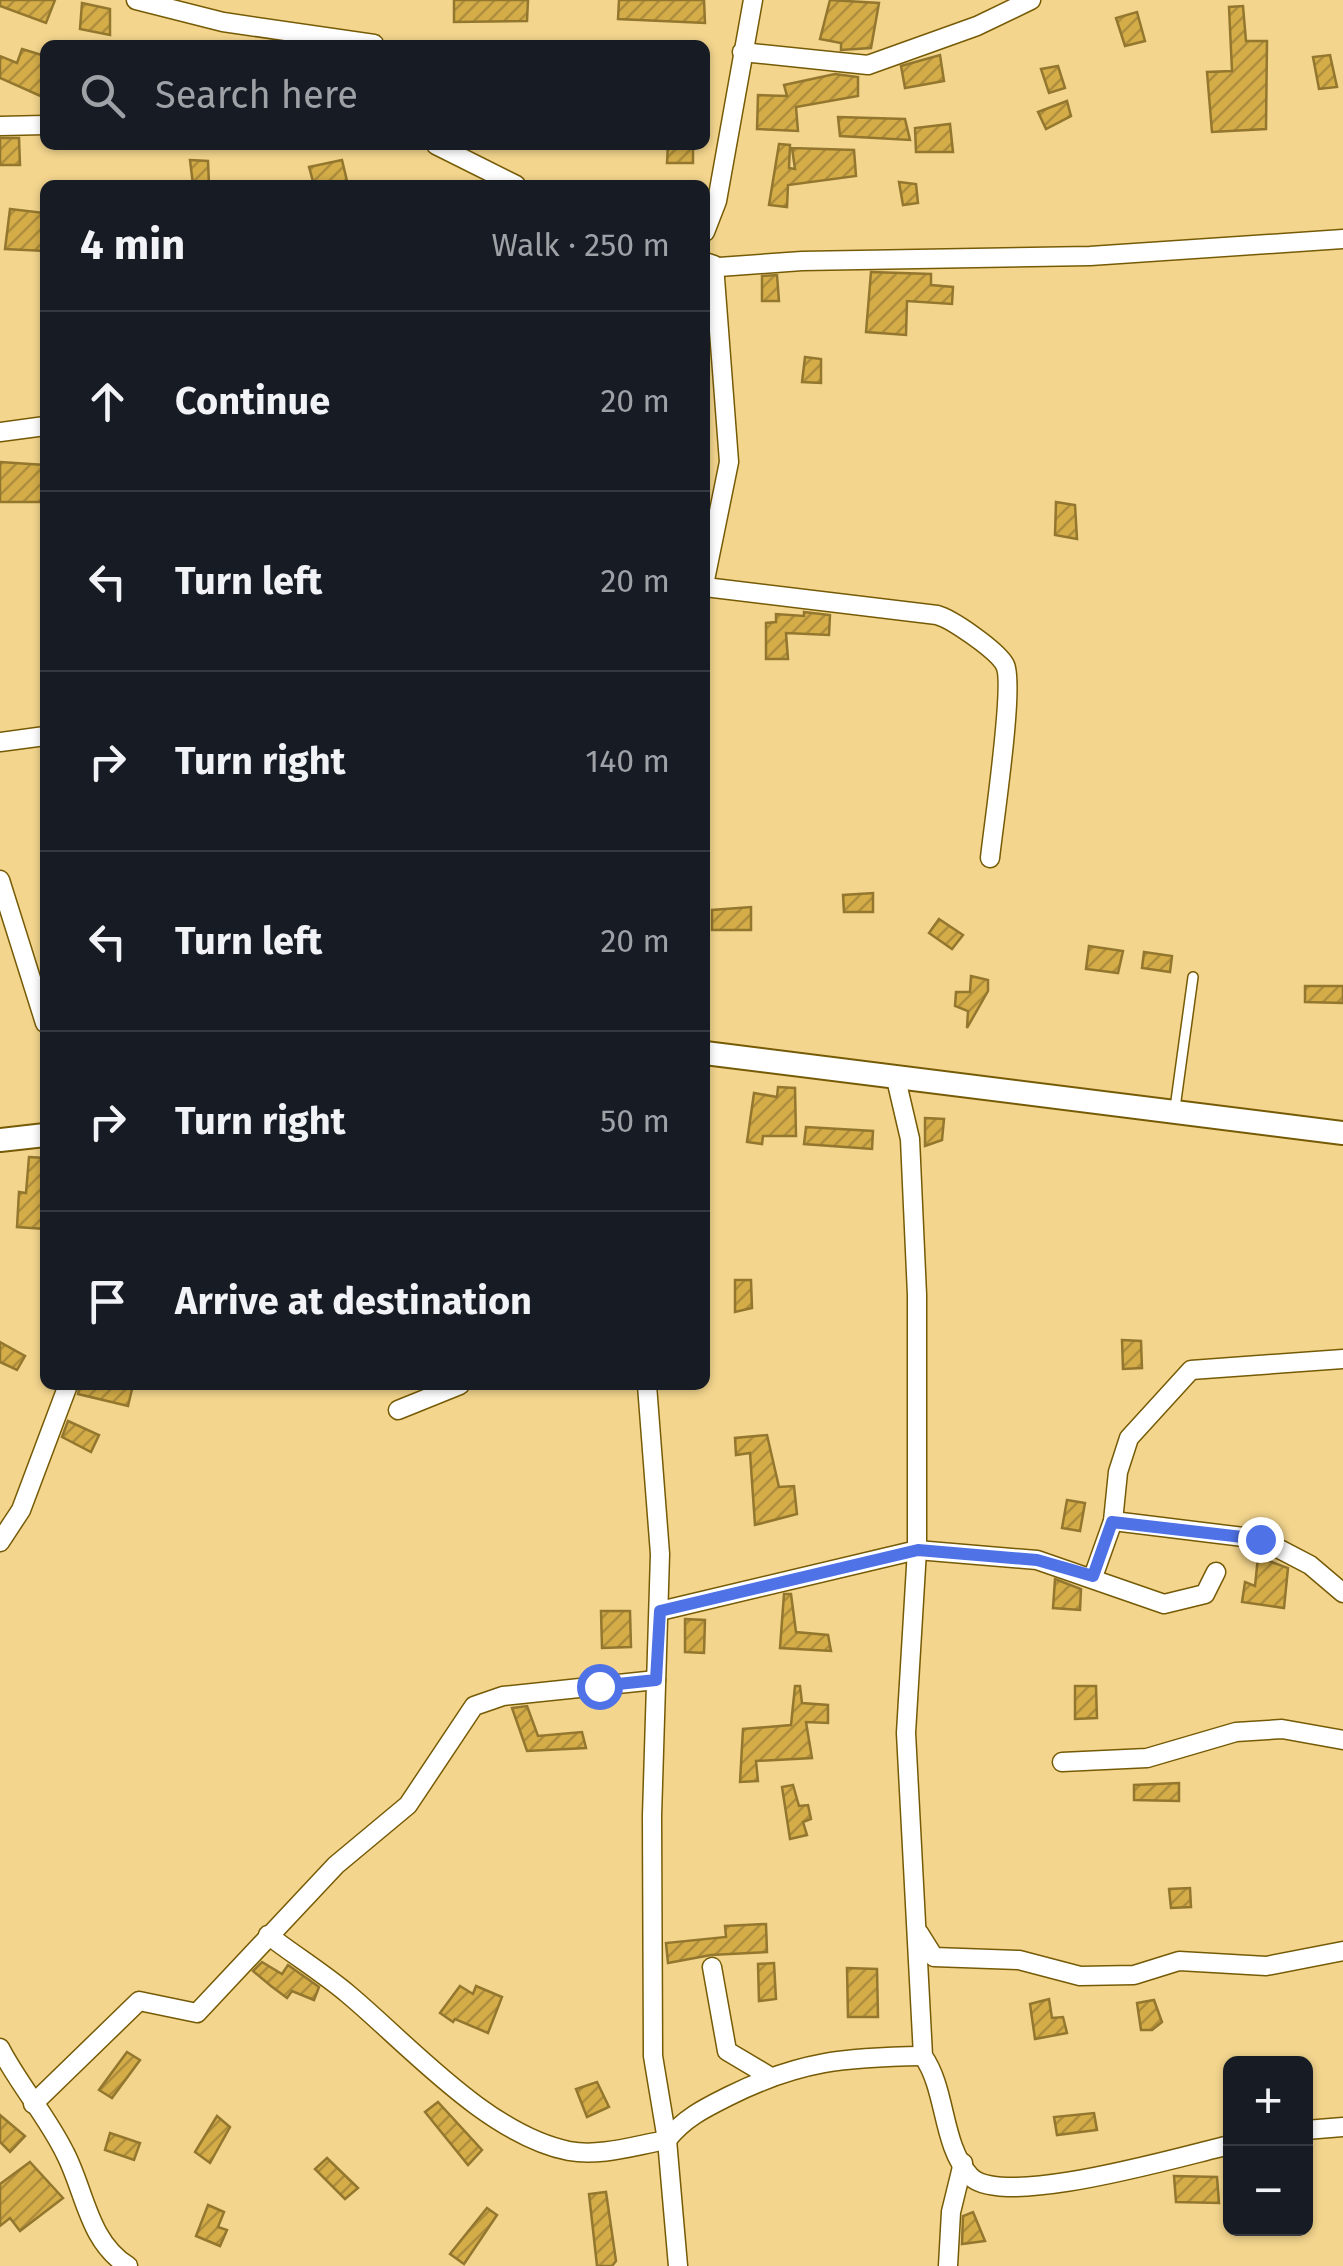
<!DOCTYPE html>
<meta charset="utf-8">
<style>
:root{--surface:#171b24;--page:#20242c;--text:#f1f3f6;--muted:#9ea1a6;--line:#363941}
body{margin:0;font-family:"Fira Sans",sans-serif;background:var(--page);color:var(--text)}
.controls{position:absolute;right:30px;bottom:30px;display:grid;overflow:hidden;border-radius:15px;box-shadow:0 2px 8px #0004}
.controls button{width:90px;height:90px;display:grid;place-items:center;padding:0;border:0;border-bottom:2px solid var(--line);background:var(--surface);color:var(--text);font:50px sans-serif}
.stop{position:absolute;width:30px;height:30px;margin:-22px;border:8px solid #4f72e6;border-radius:50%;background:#fff}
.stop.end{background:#4f72e6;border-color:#fff;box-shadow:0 2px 10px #0008}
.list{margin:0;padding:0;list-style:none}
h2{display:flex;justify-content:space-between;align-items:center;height:130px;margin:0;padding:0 40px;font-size:42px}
h2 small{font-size:32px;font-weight:400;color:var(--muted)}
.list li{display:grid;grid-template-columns:65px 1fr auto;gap:30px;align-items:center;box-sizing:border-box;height:180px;padding:0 40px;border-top:2px solid var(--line)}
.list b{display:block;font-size:38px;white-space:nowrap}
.list em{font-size:32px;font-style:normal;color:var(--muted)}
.icon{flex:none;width:55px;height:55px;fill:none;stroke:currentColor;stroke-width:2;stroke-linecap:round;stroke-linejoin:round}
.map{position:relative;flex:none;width:1343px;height:2266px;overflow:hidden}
.search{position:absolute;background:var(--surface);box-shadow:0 2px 8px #0004;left:40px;top:40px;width:670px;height:110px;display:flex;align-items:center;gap:25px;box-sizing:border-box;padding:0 35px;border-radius:15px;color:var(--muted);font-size:38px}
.panel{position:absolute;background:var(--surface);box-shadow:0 2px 8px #0004;left:40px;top:180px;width:670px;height:1210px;border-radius:15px}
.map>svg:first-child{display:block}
</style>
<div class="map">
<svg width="1343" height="2266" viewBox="0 0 1343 2266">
<defs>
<pattern id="building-hatch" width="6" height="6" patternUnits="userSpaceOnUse" patternTransform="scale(2.5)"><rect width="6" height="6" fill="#d4ad49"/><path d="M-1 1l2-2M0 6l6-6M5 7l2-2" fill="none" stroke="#ae8e3c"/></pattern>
</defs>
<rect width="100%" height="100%" fill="#f3d58d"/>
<!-- building -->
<g fill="url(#building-hatch)" stroke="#93772e" stroke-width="2.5">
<polygon points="0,0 55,0 46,23 0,6"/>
<polygon points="454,0 528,0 527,21 454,22"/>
<polygon points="619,0 704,0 705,23 618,19"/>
<polygon points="830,0 879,3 871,48 841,50 841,43 820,39"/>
<polygon points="82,3 110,9 110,35 80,29"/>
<polygon points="1243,6 1246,41 1267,41 1266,129 1212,132 1207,72 1232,71 1229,7"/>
<polygon points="1137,12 1145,41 1125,46 1116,18"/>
<polygon points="22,49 45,56 45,98 0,78 0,56 17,63"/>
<polygon points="940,55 944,81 905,88 901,66"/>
<polygon points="1330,55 1337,87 1319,89 1313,57"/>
<polygon points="1058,66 1065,88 1049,93 1041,69"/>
<polygon points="835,74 858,77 858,96 796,107 798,131 757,129 758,95 787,96 784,85"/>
<polygon points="1067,101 1071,116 1046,129 1038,112"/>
<polygon points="838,117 905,119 910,140 840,136"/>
<polygon points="950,124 953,152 916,152 915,128"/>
<polygon points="0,138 19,138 20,165 0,165"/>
<polygon points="779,144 790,145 789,168 795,169 792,148 854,150 856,176 788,185 787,207 769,205"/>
<polygon points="668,145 693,145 693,163 667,163"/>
<polygon points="190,160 208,161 209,185 193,185"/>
<polygon points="342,160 348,185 314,185 309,167"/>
<polygon points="899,182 916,184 918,203 903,205"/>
<polygon points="10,209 45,213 45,251 5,249"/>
<polygon points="871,272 931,274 931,285 953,287 952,304 907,301 906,335 866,332"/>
<polygon points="777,275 779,301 762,301 762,276"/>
<polygon points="805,357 821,359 821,383 802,382"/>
<polygon points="0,462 45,465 45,502 0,502"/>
<polygon points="1056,502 1075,505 1077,539 1055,535"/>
<polygon points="804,612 830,615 829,635 786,633 788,659 766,659 766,623 776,622 776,614 804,616"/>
<polygon points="873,893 873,912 844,912 843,895"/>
<polygon points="751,907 751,930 712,930 712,910"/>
<polygon points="939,919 963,935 952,949 929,933"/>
<polygon points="1089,946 1123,951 1118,973 1086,969"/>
<polygon points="1144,952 1172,956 1170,972 1142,968"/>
<polygon points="971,976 988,980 988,991 967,1028 968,1011 955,1006 956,992 970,992"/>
<polygon points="1305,986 1343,986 1343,1003 1305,1002"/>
<polygon points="778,1087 795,1088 796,1136 763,1136 762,1144 747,1142 754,1093 777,1097"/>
<polygon points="925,1118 944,1119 942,1140 925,1146"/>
<polygon points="806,1127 873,1131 872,1149 804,1144"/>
<polygon points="29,1157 45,1158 45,1229 17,1227 19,1192 26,1193"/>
<polygon points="735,1280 751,1280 752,1308 735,1312"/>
<polygon points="1122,1340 1141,1341 1142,1368 1123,1369"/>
<polygon points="0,1342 25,1356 17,1370 0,1362"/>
<polygon points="80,1385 133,1385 128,1406 78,1394"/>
<polygon points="68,1421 99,1435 91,1452 62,1437"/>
<polygon points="767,1435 779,1487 794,1486 797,1514 755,1525 750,1453 736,1455 735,1438"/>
<polygon points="1067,1500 1085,1503 1080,1531 1062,1528"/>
<polygon points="1258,1557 1288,1568 1284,1608 1242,1602 1245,1582 1255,1586"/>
<polygon points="1055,1579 1081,1589 1080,1610 1053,1608"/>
<polygon points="784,1594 791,1594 796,1632 828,1635 831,1651 780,1648"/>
<polygon points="601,1611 630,1611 631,1647 602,1648"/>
<polygon points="685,1619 705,1620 704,1653 685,1652"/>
<polygon points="795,1686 800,1686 802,1703 828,1705 828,1723 806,1722 812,1758 756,1761 758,1781 740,1782 743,1729 791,1725"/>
<polygon points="1075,1686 1096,1686 1097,1718 1075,1719"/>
<polygon points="527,1706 538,1736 582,1732 586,1748 527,1751 512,1708"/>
<polygon points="1179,1783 1179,1801 1134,1800 1134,1785"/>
<polygon points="793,1785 799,1806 808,1805 811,1819 803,1822 807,1835 790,1839 782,1787"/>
<polygon points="1190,1888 1191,1907 1171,1908 1169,1889"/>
<polygon points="766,1924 767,1952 711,1955 668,1963 666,1943 726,1937 725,1926"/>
<polygon points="262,1962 282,1974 288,1965 319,1987 314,2000 292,1991 287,1998 271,1986 253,1971"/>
<polygon points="774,1963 776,1999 759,2001 758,1964"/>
<polygon points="847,1968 877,1969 878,2017 848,2017"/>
<polygon points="460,1986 473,1994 476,1986 502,1997 488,2033 455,2019 453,2022 440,2013"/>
<polygon points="1049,1999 1052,2018 1063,2017 1067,2033 1035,2039 1030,2004"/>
<polygon points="1154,2000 1162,2022 1152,2030 1141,2030 1137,2003"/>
<polygon points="127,2052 140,2060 112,2098 99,2090"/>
<polygon points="597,2082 609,2107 587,2117 576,2089"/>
<polygon points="438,2102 482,2150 468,2165 425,2112"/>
<polygon points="1094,2113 1097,2130 1057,2135 1054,2117"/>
<polygon points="0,2115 25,2136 10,2152 0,2142"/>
<polygon points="217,2116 230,2127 210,2163 195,2152"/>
<polygon points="110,2133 140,2143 134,2160 105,2150"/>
<polygon points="327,2158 358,2188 345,2199 315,2169"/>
<polygon points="30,2162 63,2198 20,2231 10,2218 0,2226 0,2184"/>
<polygon points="1174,2176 1217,2177 1219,2203 1176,2202"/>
<polygon points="606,2192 616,2261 612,2266 597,2266 589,2194"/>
<polygon points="208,2205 224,2212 218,2227 227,2230 220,2246 196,2236"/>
<polygon points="487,2208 497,2215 464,2264 450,2254"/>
<polygon points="973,2212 985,2241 962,2244 963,2216"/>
</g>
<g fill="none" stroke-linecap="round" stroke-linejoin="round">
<defs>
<polyline id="service" points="1175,1108 1193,977"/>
<g id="minor">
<polyline points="136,0 223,22 374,44"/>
<polyline points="742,52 868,65 977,26 1031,0"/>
<polyline points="0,126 45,125"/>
<polyline points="436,145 516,185"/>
<polyline points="705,232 717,201 753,0"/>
<polyline points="705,268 802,261 1090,256 1343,239"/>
<polyline points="0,432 45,426"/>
<polyline points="705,580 729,462 714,265 705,262"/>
<path d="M705 587 937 615C952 619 998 651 1005 665 1015 684 993 828 990 858"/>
<polyline points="0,742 45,736"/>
<polyline points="0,880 45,1023"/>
<path d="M896 1079 910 1139 917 1295V1550L906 1733 923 2056C947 2090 941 2144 970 2176 1001 2210 1185 2155 1230 2145"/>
<polyline points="647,1385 660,1554 652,1816 653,2056 667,2140 678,2266"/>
<polyline points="398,1410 460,1385"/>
<polyline points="1113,1521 1260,1539 1310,1565 1343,1593"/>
<polyline points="0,1542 21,1510 68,1385"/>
<polyline points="1093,1577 1113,1521 1118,1472 1129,1438 1191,1370 1343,1359"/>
<polyline points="660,1611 917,1550 1037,1560 1164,1604 1205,1594 1216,1572"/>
<polyline points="1062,1762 1147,1758 1236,1732 1282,1729 1343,1740"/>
<polyline points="919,1933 934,1957 1019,1960 1080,1976 1134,1975 1179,1961 1266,1966 1343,1951"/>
<path d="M268 1935C294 1955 323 1973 348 1994 409 2045 488 2135 569 2151 601 2157 636 2145 667 2140 684 2118 705 2108 729 2096 799 2061 846 2057 923 2056"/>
<polyline points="712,1967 727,2051 769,2076"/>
<path d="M0 2048C19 2085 47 2116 65 2153 85 2191 88 2241 128 2266"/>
<polyline points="33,2104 139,2001 197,2013 336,1865 408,1805 474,1706 503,1696 656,1680"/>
<polyline points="1306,2130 1343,2127"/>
<polyline points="948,2266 951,2212 963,2163"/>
</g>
<g id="tertiary">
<polyline points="705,1053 1343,1133"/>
<polyline points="0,1140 45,1135"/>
</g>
</defs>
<!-- service casing -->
<use href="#service" stroke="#765b06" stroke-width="12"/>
<!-- minor casing -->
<use href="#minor" stroke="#765b06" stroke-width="21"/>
<!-- tertiary casing -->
<use href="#tertiary" stroke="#765b06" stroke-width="26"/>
<!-- service -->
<use href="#service" stroke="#fff" stroke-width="9"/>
<!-- minor -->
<use href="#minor" stroke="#fff" stroke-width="18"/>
<!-- tertiary -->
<use href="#tertiary" stroke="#fff" stroke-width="22"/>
</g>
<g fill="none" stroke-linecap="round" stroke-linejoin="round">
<!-- route -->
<polyline stroke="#4f72e6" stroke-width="12" points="599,1686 656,1680 660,1611 918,1550 1037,1560 1093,1576 1112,1522 1260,1539"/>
</g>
</svg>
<div class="controls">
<button>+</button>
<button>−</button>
</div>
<div class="stop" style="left:599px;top:1686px"></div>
<div class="stop end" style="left:1260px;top:1539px"></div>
<div class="search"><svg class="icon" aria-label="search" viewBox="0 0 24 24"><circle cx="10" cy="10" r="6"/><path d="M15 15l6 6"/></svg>Search here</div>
<section class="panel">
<h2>4 min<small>Walk · 250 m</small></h2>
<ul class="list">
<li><svg class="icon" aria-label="ahead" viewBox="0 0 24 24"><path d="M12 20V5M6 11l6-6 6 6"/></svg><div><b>Continue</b></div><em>20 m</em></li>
<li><svg class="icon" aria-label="left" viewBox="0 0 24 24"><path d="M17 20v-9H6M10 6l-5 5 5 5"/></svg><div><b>Turn left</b></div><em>20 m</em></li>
<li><svg class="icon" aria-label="right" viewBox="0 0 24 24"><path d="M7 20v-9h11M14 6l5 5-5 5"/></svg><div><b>Turn right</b></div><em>140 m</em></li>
<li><svg class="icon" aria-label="left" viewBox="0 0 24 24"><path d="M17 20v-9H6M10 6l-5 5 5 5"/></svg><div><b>Turn left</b></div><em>20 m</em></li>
<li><svg class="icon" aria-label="right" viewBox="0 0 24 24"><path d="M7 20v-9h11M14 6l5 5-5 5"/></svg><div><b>Turn right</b></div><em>50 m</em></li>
<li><svg class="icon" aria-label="arrive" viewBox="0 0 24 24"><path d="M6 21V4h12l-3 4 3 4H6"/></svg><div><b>Arrive at destination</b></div></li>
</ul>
</section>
</div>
